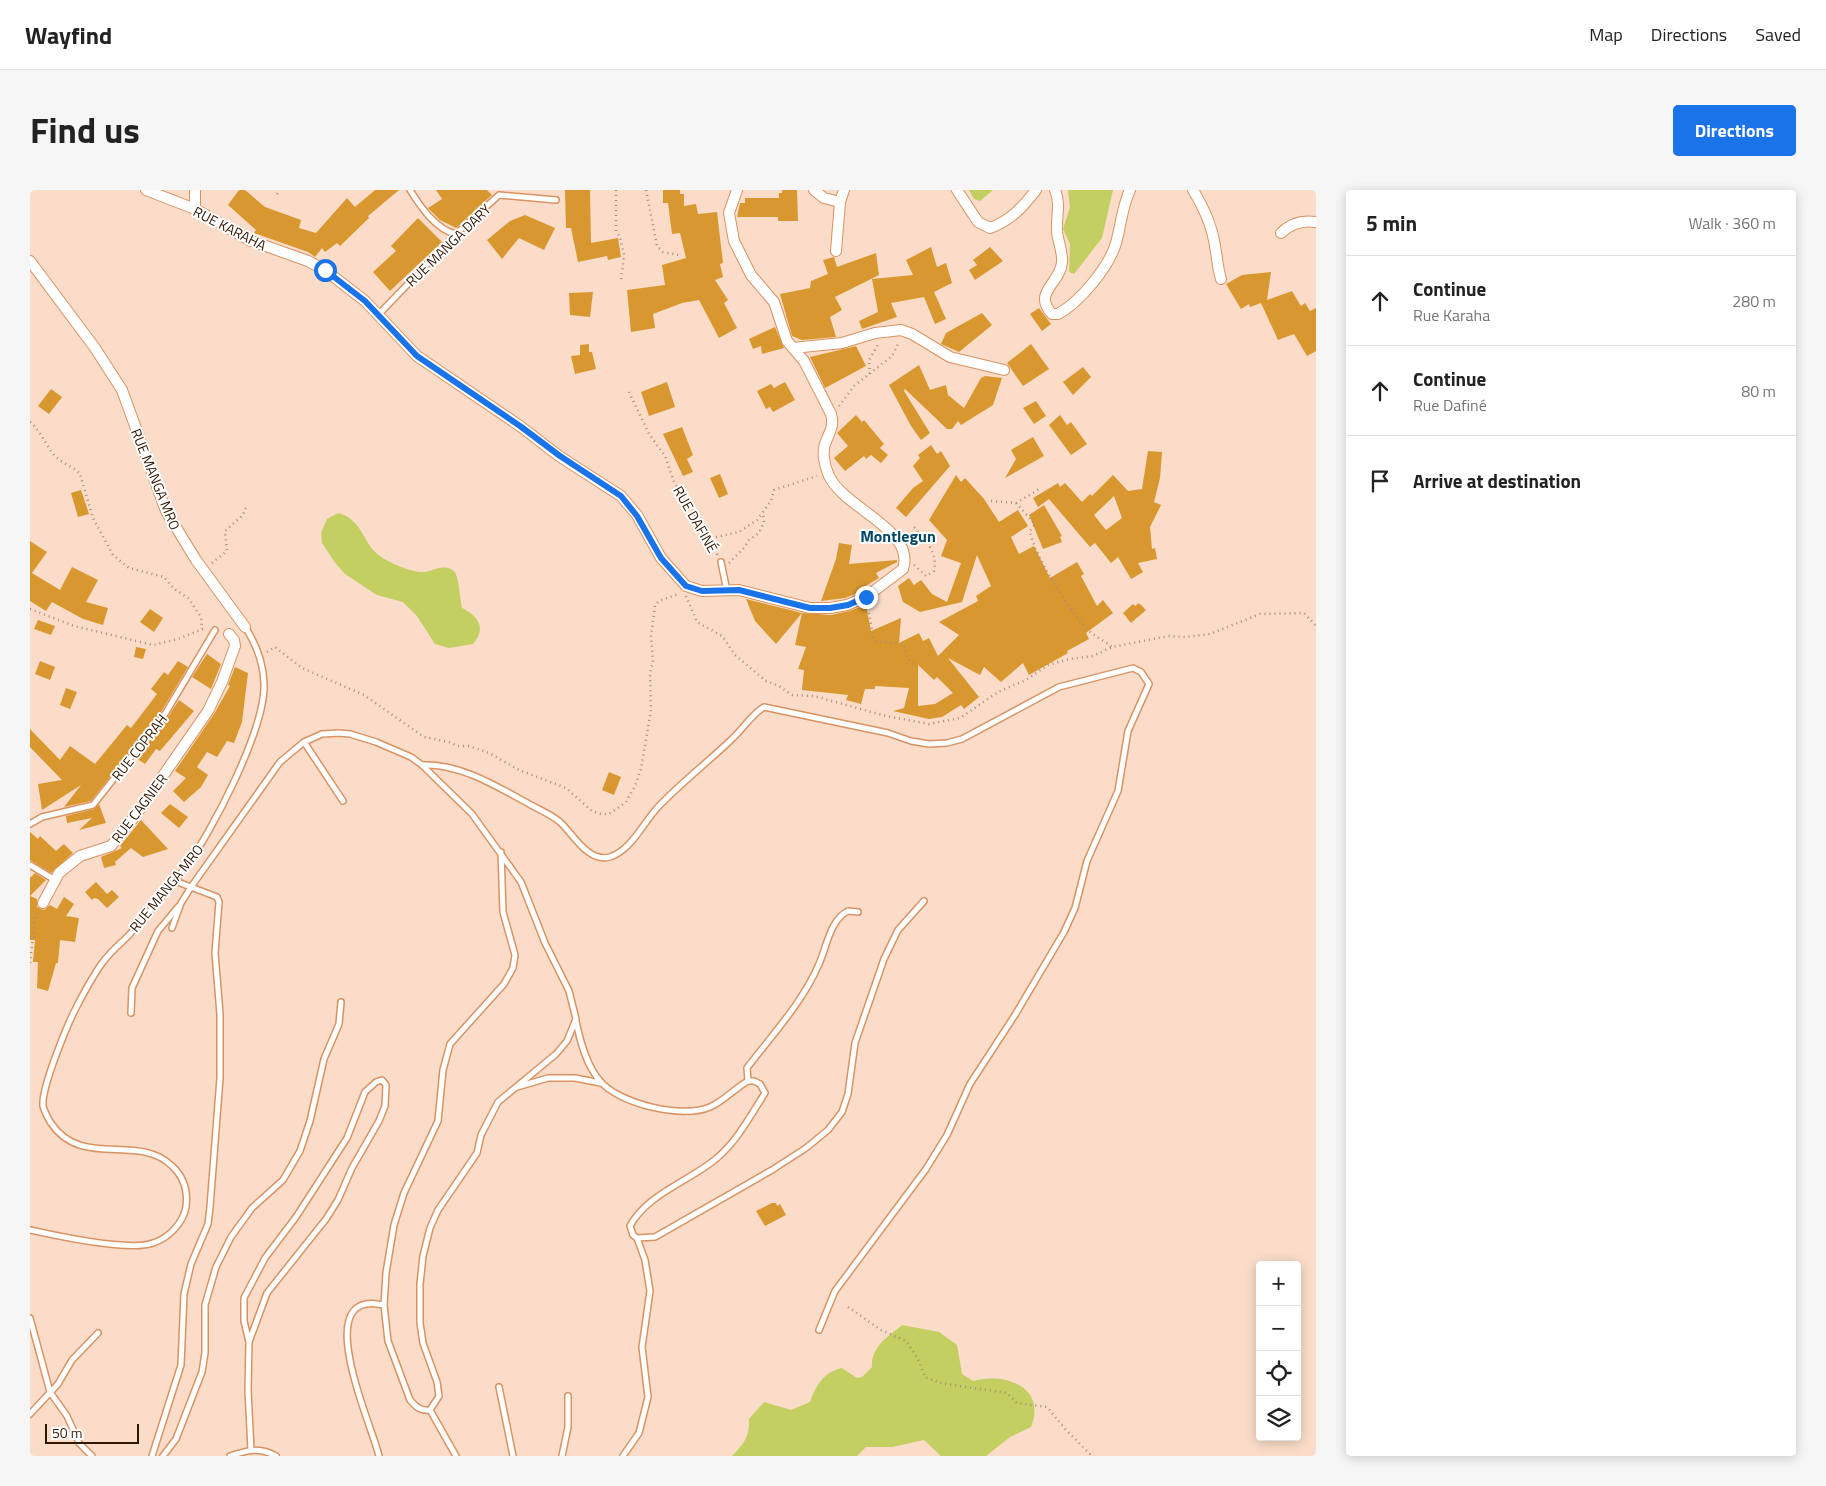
<!DOCTYPE html>
<meta charset="utf-8">
<style>
:root{--surface:#fff;--page:#f6f6f6;--text:#222;--muted:#767676;--line:#e0e0e0;--accent:#1a73e8}
body{margin:0;font-family:"Titillium Web",sans-serif;background:var(--page);color:var(--text)}
.controls{position:absolute;right:15px;bottom:15px;display:grid;overflow:hidden;border-radius:5px;box-shadow:0 2px 12px #0003}
.controls button{width:45px;height:45px;display:grid;place-items:center;padding:0;border:0;border-bottom:1px solid var(--line);background:var(--surface);color:var(--text);font:25px sans-serif}
.scale{position:absolute;left:15px;bottom:12px;width:94px;box-sizing:border-box;padding-left:5px;border:2px solid #301603;border-top:0;font-size:14px;line-height:18px;white-space:nowrap;color:#301603;-webkit-text-stroke:4px #fff;paint-order:stroke}
.stop{position:absolute;width:15px;height:15px;margin:-11px;border:4px solid #1a73e8;border-radius:50%;background:#fff}
.stop.end{background:#1a73e8;border-color:#fff;box-shadow:0 1px 5px #0008}
.list{margin:0;padding:0;list-style:none}
h2{display:flex;justify-content:space-between;align-items:center;height:65px;margin:0;padding:0 20px;font-size:21px}
h2 small{font-size:16px;font-weight:400;color:var(--muted)}
.list li{display:grid;grid-template-columns:32px 1fr auto;gap:15px;align-items:center;box-sizing:border-box;height:90px;padding:0 20px;border-top:1px solid var(--line)}
.list b{display:block;font-size:19px;white-space:nowrap}
.list p{margin:0;font-size:16px;white-space:nowrap;color:var(--muted)}
.list em{font-size:16px;font-style:normal;color:var(--muted)}
.icon{flex:none;width:28px;height:28px;fill:none;stroke:currentColor;stroke-width:2;stroke-linecap:round;stroke-linejoin:round}
.map{position:relative;flex:none;width:1286px;height:1266px;overflow:hidden;border-radius:5px}
header{display:flex;align-items:center;gap:30px;box-sizing:border-box;height:70px;padding:0 25px;background:var(--surface);border-bottom:1px solid var(--line)}
header strong{font-size:24px}
nav{display:flex;gap:28px;margin-inline-start:auto;font-size:18px}
.intro{display:flex;align-items:center;justify-content:space-between;box-sizing:border-box;height:120px;padding:0 30px}
h1{margin:0;font-size:35px}
.button{padding:12px 22px;border-radius:5px;background:var(--accent);color:#fff;font-size:18px;font-weight:700}
main{display:flex;gap:30px;padding:0 30px}
aside{flex:1;background:var(--surface);border-radius:5px;box-shadow:0 2px 12px #0003}
.map>svg:first-child{display:block}
</style>
<header>
<strong>Wayfind</strong>
<nav><a>Map</a><a>Directions</a><a>Saved</a></nav>
</header>
<div class="intro"><h1>Find us</h1><a class="button">Directions</a></div>
<main>
<div class="map">
<svg width="1286" height="1266" viewBox="0 0 1286 1266">
<rect width="100%" height="100%" fill="#fadcc9"/>
<!-- green -->
<g fill="#c3cf60">
<polygon points="939,0 963,0 950,11 944,9"/>
<polygon points="1038,0 1083,0 1072,48 1044,84 1039,82 1040,54 1033,39 1040,17"/>
<path d="M308 323C334 330 332 354 350 366 359 373 379 381 390 382 401 383 413 372 424 381 429 386 430 409 432 418 448 426 457 438 443 454L419 458 405 454 387 426 373 412 347 405 315 384 306 374 292 353 291 343 297 329Z"/>
<path d="M872 1135 909 1142 927 1155 932 1184 943 1191C975 1182 1017 1197 1001 1237L980 1247 956 1266H911L894 1250 862 1257H836L827 1266H702C714 1254 720 1246 719 1229L734 1212 761 1220 780 1212C786 1195 794 1182 812 1178L827 1188 832 1187 842 1177C841 1156 858 1147 872 1135Z"/>
</g>
<!-- building -->
<g fill="#d9982f" fill-rule="evenodd">
<polygon points="209,0 215,0 235,17 271,30 269,38 286,43 317,8 325,17 345,0 369,0 338,26 339,28 310,56 307,53 295,62 292,58 285,67 278,62 224,43 226,40 198,15"/>
<polygon points="406,0 457,0 462,5 426,38 410,30 398,18 412,9"/>
<polygon points="535,0 560,0 561,53 588,48 591,67 578,70 577,66 548,72 541,38 536,38"/>
<polygon points="633,0 650,0 650,4 654,4 654,16 666,14 668,24 687,22 693,73 690,74 693,87 685,90 698,110 694,113 707,138 689,148 669,110 652,113 623,124 625,138 601,142 597,100 635,95 632,75 656,68 650,43 642,44 638,13 633,13"/>
<polygon points="752,0 767,0 768,31 748,31 748,27 707,27 710,13 715,13 715,8 749,8 749,3 752,3"/>
<polygon points="495,25 525,38 514,60 489,48 472,69 457,50 480,31"/>
<polygon points="388,28 412,52 360,101 343,82 366,61 361,56"/>
<polygon points="901,57 907,77 916,73 922,93 904,102 916,129 905,134 894,107 861,113 867,127 832,139 829,131 848,122 842,89 883,85 876,70"/>
<polygon points="960,57 973,71 945,90 939,80 947,75 943,70"/>
<polygon points="846,63 849,85 805,107 812,120 800,127 806,147 772,150 762,146 750,104 780,98 781,91 798,84 793,70 804,67 807,77"/>
<polygon points="1241,82 1237,110 1262,101 1271,116 1275,113 1280,121 1286,118 1286,161 1277,166 1264,144 1248,150 1231,113 1220,117 1219,114 1211,119 1196,94 1212,85"/>
<polygon points="563,102 560,127 540,125 539,103"/>
<polygon points="1009,118 1021,134 1012,141 1000,124"/>
<polygon points="952,123 962,135 929,162 911,154 916,143"/>
<polygon points="745,137 754,158 732,164 731,156 723,159 719,149"/>
<polygon points="559,154 559,162 562,162 566,179 545,184 541,166 550,165 550,155"/>
<polygon points="1001,154 1019,179 993,196 977,173"/>
<polygon points="826,156 836,176 795,198 780,167"/>
<polygon points="889,175 900,200 916,195 918,205 934,218 951,188 955,186 972,188 963,215 931,235 928,231 922,239 917,239 875,199 874,201 900,243 891,250 881,236 859,195"/>
<polygon points="1053,177 1061,187 1043,205 1033,192"/>
<polygon points="637,192 645,217 619,226 611,202"/>
<polygon points="755,192 765,210 743,222 740,217 736,219 727,201 741,194 744,198"/>
<polygon points="21,199 32,207 19,224 8,216"/>
<polygon points="1006,211 1016,226 1004,234 993,218"/>
<polygon points="826,225 832,232 834,230 854,254 850,258 858,265 851,273 841,265 836,269 834,266 815,281 804,268 818,256 807,243"/>
<polygon points="1030,225 1037,235 1041,232 1057,254 1041,265 1019,235"/>
<polygon points="652,237 663,265 657,269 663,282 653,286 633,244"/>
<polygon points="1003,247 1014,266 975,288 986,269 981,260"/>
<polygon points="901,255 907,264 911,261 920,276 876,327 866,318 883,298 893,291 883,276 890,268 888,265"/>
<path d="M1118 261 1132 262 1130 288 1124 312 1131 315 1120 337 1122 359 1125 358 1127 369 1108 373 1113 382 1101 389 1088 367 1081 373 1065 353 1060 357 1019 309 1008 317 1003 308 1028 293 1030 297 1035 293 1052 312 1060 304 1062 306 1083 285 1098 301 1112 299ZM1084 306 1092 328 1076 340 1064 325Z"/>
<polygon points="690,284 698,304 689,308 680,288"/>
<path d="M926 285 931 292 935 288 954 309 969 332 988 320 998 336 981 347 989 364 1004 356 1020 388 1047 372 1054 384 1051 386 1067 416 1073 410 1083 423 1056 443 1059 449 1037 461 1038 463 999 485 993 473 971 492 954 477 950 485 918 468 949 507 934 519 931 515 912 527 899 529 863 521 874 518 879 498 845 496V499H835L831 514 816 510 818 505 772 500 774 480 768 479 776 457 765 455 772 423 801 425 819 421 836 415 841 441 871 428 869 453 889 443 893 451 899 448 908 466 929 445 909 432 948 411 946 406 961 396 947 365 932 412 890 422 873 412 868 396 879 388 884 395 891 390 902 404 917 412 931 373 911 366 917 350 899 330ZM888 475 904 490 907 487 923 503 905 514 888 516Z"/>
<polygon points="51,300 59,324 48,327 41,303"/>
<polygon points="1014,315 1032,346 1030,347 1032,352 1013,359 999,325"/>
<polygon points="0,351 17,362 2,383 30,400 42,377 68,390 56,412 78,418 73,435 53,429 22,412 16,421 0,411"/>
<polygon points="809,353 822,355 819,374 867,370 867,372 846,383 849,388 832,398 833,401 815,408 791,411 806,369"/>
<polygon points="716,409 772,423 746,454 725,431"/>
<polygon points="1109,413 1116,420 1101,433 1093,423 1103,414 1105,416"/>
<polygon points="120,419 133,428 124,442 110,432"/>
<polygon points="8,430 25,436 21,445 4,439"/>
<polygon points="106,457 116,459 113,469 104,467"/>
<polygon points="177,464 191,474 181,499 162,487"/>
<polygon points="10,471 25,477 20,490 5,484"/>
<polygon points="148,471 158,477 131,522 61,611 34,617 51,595 12,620 8,594 32,590 0,557 0,539 30,570 40,556 65,574 97,535 101,538 127,504 121,499 134,482 138,485"/>
<polygon points="205,477 218,483 212,532 204,553 197,551 187,567 177,562 167,577 178,585 171,597 154,612 143,601 156,588 145,581 184,524 200,496 198,495"/>
<polygon points="36,498 47,502 40,519 30,515"/>
<polygon points="149,510 164,521 130,561 126,559 115,574 106,568 138,527"/>
<polygon points="579,582 591,587 584,605 572,600"/>
<polygon points="69,614 76,633 49,640 62,628 37,633 36,626 64,619"/>
<polygon points="140,614 158,627 149,638 131,623"/>
<polygon points="111,630 138,659 113,667 101,658 85,672 86,675 74,678 71,667 92,658 90,656"/>
<polygon points="0,642 8,649 10,646 26,661 34,654 43,663 21,683 0,670"/>
<polygon points="5,683 16,690 0,706 7,709 7,717 14,720 20,715 27,719 34,707 44,714 36,726 49,728 45,752 30,750 28,773 26,773 18,801 7,798 8,772 3,772 5,750 0,750 0,688"/>
<polygon points="66,692 77,704 82,700 89,707 77,718 68,709 64,708 62,710 55,702"/>
<polygon points="742,1013 746,1013 747,1016 750,1014 756,1025 735,1036 726,1021"/>
</g>
<g fill="none" stroke-linecap="round" stroke-linejoin="round">
<defs>
<g id="service">
<path d="M380 0C390 16 406 40 426 44"/>
<polyline points="349,124 426,44 469,5 526,10"/>
<polyline points="691,372 697,401"/>
<polyline points="274,552 313,611"/>
<path d="M392 575C430 573 468 597 501 615 510 620 522 625 530 632 544 645 558 673 580 667 602 660 614 631 629 616 652 592 678 572 702 549 713 539 721 525 734 517L858 543 881 551 899 554 917 553 932 549 1029 497 1103 478 1111 482 1119 494 1098 541 1088 601 1057 671 1045 718 1034 742 985 825 940 894 917 945 896 979 805 1101 789 1140"/>
<polyline points="0,634 12,627 63,615 135,524 185,440"/>
<polyline points="0,675 25,690"/>
<path d="M142 738 151 713 161 697 250 572 274 552 292 544 309 543 320 544 346 552 381 567 392 575 442 624 491 692 515 753 539 801 546 829 537 851 526 864 468 912 451 945 447 963 408 1020 400 1038 393 1066 390 1094V1133L393 1153 407 1192 409 1206 400 1220C390 1221 386 1217 380 1210L358 1151 354 1115 356 1083 364 1035 374 1003 408 931 413 880 420 854 474 794 483 778 485 765 473 722 471 662"/>
<polyline points="101,823 102,798 128,741 148,717"/>
<path d="M546 831C550 851 556 875 570 891 589 914 653 929 680 917 694 911 705 898 718 891H724L730 894 735 903C720 926 708 950 687 968 660 991 617 1004 600 1036L603 1045 607 1048 625 1047 742 980 776 958 798 940 812 922 818 904 825 853 854 769 868 740 894 711"/>
<path d="M718 891 717 878C742 845 773 812 789 774 797 756 800 730 818 721L828 722"/>
<polyline points="487,897 518,888 545,888 571,893"/>
<path d="M0 1040C27 1046 99 1062 123 1053 139 1048 153 1033 156 1017 158 1001 154 987 142 976 109 943 51 979 21 933 18 929 14 920 13 916 11 898 38 833 47 816 55 801 63 785 73 772 80 762 90 754 99 745 118 723 138 701 155 678 182 642 236 538 234 493 233 472 227 455 215 437"/>
<polyline points="0,1128 20,1202 37,1226 49,1253 62,1266"/>
<polyline points="219,1152 237,1103 296,1029 308,1010 322,978 349,931 355,916 356,895 352,890 346,892 335,902 317,948 266,1027 235,1068 214,1108 214,1131 219,1152 218,1200 221,1260"/>
<polyline points="469,1197 483,1266"/>
<polyline points="400,1220 426,1266"/>
<polyline points="0,1224 28,1194 42,1170 68,1143"/>
<polyline points="122,1266 151,1175 154,1104 161,1074 178,1034 180,1017 190,888 190,824 185,763 189,712 187,707 145,691"/>
<polyline points="133,1266 146,1249 172,1182 175,1163 175,1115 186,1077 201,1047 222,1018 253,990 270,961 280,931 294,869 309,834 311,812"/>
<path d="M200 1266C217 1260 230 1257 246 1266"/>
<path d="M349 1266C342 1235 278 1097 354 1115"/>
<polyline points="532,1266 538,1237 538,1206"/>
<polyline points="593,1266 609,1243 618,1207 612,1157 620,1101 615,1070 607,1048"/>
</g>
<g id="minor">
<path d="M116 0 165 19 219 50 278 71 295 80 335 111 387 166 490 236 529 266 591 306 607 325 631 368 656 396 672 401 709 400 780 418H800L817 415 836 407 873 379C886 340 815 319 799 286 794 275 791 260 797 249 801 239 804 235 801 224L774 171 757 151 744 112 721 85 704 51 699 23 707 0"/>
<polyline points="784,0 794,8 810,12 814,0"/>
<path d="M927 0 948 32 960 38C980 31 993 17 1006 0"/>
<path d="M1025 0C1031 14 1026 27 1027 42 1028 52 1033 62 1032 72 1031 93 1002 102 1022 124H1028C1050 112 1079 77 1086 53 1091 35 1092 17 1100 0"/>
<path d="M1163 0C1172 15 1181 33 1184 51 1187 64 1187 76 1191 89"/>
<polyline points="165,19 165,0"/>
<path d="M1251 43C1261 33 1272 30 1286 32"/>
<polyline points="806,61 810,12"/>
<polyline points="0,71 65,158 92,200 136,321 166,370 215,437"/>
<polyline points="763,158 812,153 845,143 871,140 882,144 920,167 974,180"/>
<polyline points="13,713 29,683 50,666 81,656 105,626 178,521 192,492 205,456 204,450 199,444"/>
</g>
</defs>
<!-- service casing -->
<use href="#service" stroke="#d99363" stroke-width="8"/>
<!-- minor casing -->
<use href="#minor" stroke="#d99363" stroke-width="12"/>
<!-- path -->
<g stroke="#a98d7a" stroke-width="2.5" stroke-dasharray="1 4" stroke-linecap="butt">
<polyline points="586,0 586,41 590,47 594,65 591,92"/>
<polyline points="616,0 627,56 633,62 649,65"/>
<polyline points="247,4 250,0"/>
<polyline points="840,184 839,170 849,153"/>
<polyline points="599,202 619,244 635,266 644,292 678,345 688,366"/>
<polyline points="809,216 824,196 862,166 869,152"/>
<path d="M0 232C11 241 15 254 24 265 32 274 45 277 50 284L63 328 83 365 99 378 134 387 143 398 158 408 171 427 172 439"/>
<polyline points="961,311 986,313 1011,298"/>
<path d="M986 313 1005 334 1000 341C1004 366 1041 423 1059 441 1066 447 1075 451 1082 457"/>
<polyline points="681,348 709,342 727,330 741,311 744,300 787,286"/>
<polyline points="182,373 197,361 195,341 213,325 217,314"/>
<polyline points="699,373 714,358 719,350 729,343 734,332 733,324"/>
<path d="M884 375 896 386 904 381C908 362 896 351 884 337"/>
<polyline points="656,406 667,432 692,446 705,465 736,491 749,496 762,505 784,506 856,526 899,534 930,528 968,502 996,490 1018,475 1039,469 1063,466 1082,457 1138,446 1155,447 1180,444 1230,424 1274,423 1286,436"/>
<polyline points="838,418 844,451 873,454 878,469 886,476"/>
<polyline points="0,419 44,436 123,455 148,449 173,439"/>
<polyline points="237,462 245,457 272,478 334,505 394,547 419,552 427,556 439,556 459,563 489,580 536,598 562,621 571,624 579,624 596,612 605,596 611,579 621,520 620,483 623,472 621,447 625,415 629,411 648,404"/>
<polyline points="0,773 5,731 8,721"/>
<polyline points="818,1117 851,1140 876,1151 887,1167 895,1187 910,1193 977,1203 987,1213 1017,1217 1036,1240 1062,1266"/>
</g>
<!-- service -->
<use href="#service" stroke="#fff" stroke-width="5"/>
<!-- minor -->
<use href="#minor" stroke="#fff" stroke-width="10"/>
</g>
<g fill="none" stroke-linecap="round" stroke-linejoin="round">
<!-- route -->
<polyline stroke="#1a73e8" stroke-width="6" points="295,80 335,111 387,166 490,236 530,266 591,306 607,326 631,368 656,396 672,401 709,400 780,418 800,418 818,415 836,407"/>
</g>
<g text-anchor="middle" dominant-baseline="central" stroke-width="4" stroke-linejoin="round" paint-order="stroke">
<!-- street labels -->
<g font-size="14" fill="#301603" stroke="#fff">
<text transform="translate(200 38) rotate(27)">RUE KARAHA</text>
<text transform="translate(418 55) rotate(-44)">RUE MANGA DARY</text>
<text transform="translate(126 289) rotate(68)">RUE MANGA MRO</text>
<text transform="translate(666 329) rotate(60)">RUE DAFINÉ</text>
<text transform="translate(109 557) rotate(-52)">RUE COPRAH</text>
<text transform="translate(109 618) rotate(-53)">RUE CAGNIER</text>
<text transform="translate(136 698) rotate(-51)">RUE MANGA MRO</text>
</g>
<!-- quarter labels -->
<g font-size="16" font-weight="bold" fill="#014967" stroke="#fff">
<text x="868" y="346">Montlegun</text>
</g>
</g>
</svg>
<div class="controls">
<button>+</button>
<button>−</button>
<button><svg class="icon" aria-label="locate" viewBox="0 0 24 24"><circle cx="12" cy="12" r="6"/><path d="M12 2v4M12 18v4M2 12h4M18 12h4"/></svg></button>
<button><svg class="icon" aria-label="layers" viewBox="0 0 24 24"><path d="M12 4l9 5-9 5-9-5zM3 14l9 5 9-5"/></svg></button>
</div>
<div class="scale">50 m</div>
<div class="stop" style="left:295px;top:80px"></div>
<div class="stop end" style="left:836px;top:407px"></div>
</div>
<aside>
<h2>5 min<small>Walk · 360 m</small></h2>
<ul class="list">
<li><svg class="icon" aria-label="ahead" viewBox="0 0 24 24"><path d="M12 20V5M6 11l6-6 6 6"/></svg><div><b>Continue</b><p>Rue Karaha</p></div><em>280 m</em></li>
<li><svg class="icon" aria-label="ahead" viewBox="0 0 24 24"><path d="M12 20V5M6 11l6-6 6 6"/></svg><div><b>Continue</b><p>Rue Dafiné</p></div><em>80 m</em></li>
<li><svg class="icon" aria-label="arrive" viewBox="0 0 24 24"><path d="M6 21V4h12l-3 4 3 4H6"/></svg><div><b>Arrive at destination</b></div></li>
</ul>
</aside>
</main>
